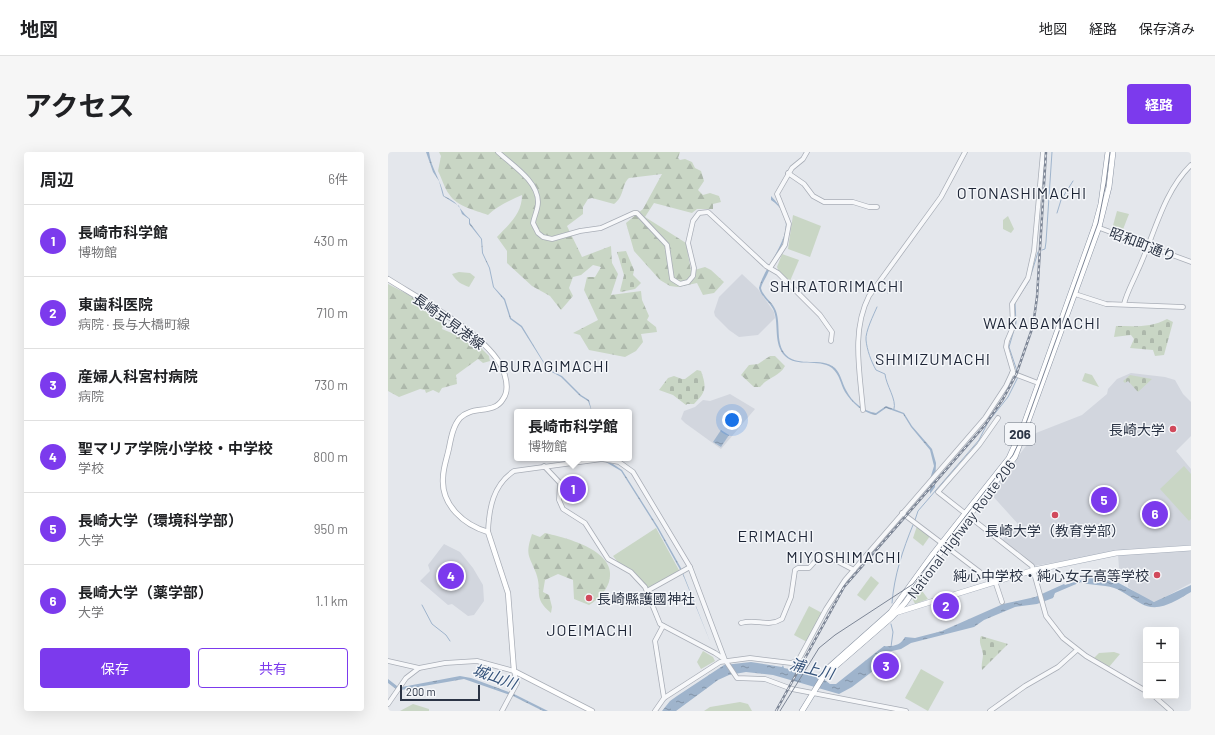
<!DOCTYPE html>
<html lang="ja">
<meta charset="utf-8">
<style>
:root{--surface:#fff;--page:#f6f6f6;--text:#202124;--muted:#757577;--line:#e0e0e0;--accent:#7c3aed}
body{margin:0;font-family:Barlow,"Noto Sans JP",sans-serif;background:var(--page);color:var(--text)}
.controls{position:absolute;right:12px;bottom:12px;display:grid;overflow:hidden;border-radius:4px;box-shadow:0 4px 16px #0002}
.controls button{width:36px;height:36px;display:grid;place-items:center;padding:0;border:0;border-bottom:1px solid var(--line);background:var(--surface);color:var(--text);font:20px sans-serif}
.scale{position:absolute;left:12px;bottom:10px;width:80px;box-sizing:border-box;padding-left:4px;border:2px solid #2b3445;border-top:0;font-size:11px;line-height:14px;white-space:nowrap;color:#2b3445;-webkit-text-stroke:3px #f4f6f9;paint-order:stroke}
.you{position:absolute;left:344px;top:268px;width:14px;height:14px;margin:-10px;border:3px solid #fff;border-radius:50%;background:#1a73e8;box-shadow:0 0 0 6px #1a73e833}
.badge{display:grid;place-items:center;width:26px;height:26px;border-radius:50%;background:var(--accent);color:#fff;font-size:13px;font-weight:700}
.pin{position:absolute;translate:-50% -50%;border:2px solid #fff;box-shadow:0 1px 4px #0006}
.popup{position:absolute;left:126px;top:257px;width:118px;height:52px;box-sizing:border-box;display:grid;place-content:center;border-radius:4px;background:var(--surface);filter:drop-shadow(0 1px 3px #0005);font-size:13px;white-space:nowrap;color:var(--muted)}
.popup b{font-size:15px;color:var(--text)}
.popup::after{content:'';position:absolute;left:50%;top:100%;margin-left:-8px;border:8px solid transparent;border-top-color:var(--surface)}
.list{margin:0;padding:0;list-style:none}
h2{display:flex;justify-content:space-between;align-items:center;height:52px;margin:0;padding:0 16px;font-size:17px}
h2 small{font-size:13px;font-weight:400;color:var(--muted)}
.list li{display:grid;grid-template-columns:26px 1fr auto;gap:12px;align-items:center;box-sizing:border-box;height:72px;padding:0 16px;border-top:1px solid var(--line)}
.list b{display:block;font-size:15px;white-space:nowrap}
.list p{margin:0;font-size:13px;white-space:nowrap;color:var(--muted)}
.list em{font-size:13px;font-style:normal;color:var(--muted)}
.actions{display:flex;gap:8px;padding:12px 16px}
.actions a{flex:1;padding:9px 0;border:1px solid var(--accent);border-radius:4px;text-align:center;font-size:14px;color:var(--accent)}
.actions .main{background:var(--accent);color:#fff}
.map{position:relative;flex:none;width:803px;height:559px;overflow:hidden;border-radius:4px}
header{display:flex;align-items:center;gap:24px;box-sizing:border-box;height:56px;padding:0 20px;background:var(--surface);border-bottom:1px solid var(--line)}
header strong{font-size:19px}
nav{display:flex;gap:22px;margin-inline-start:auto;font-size:14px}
.intro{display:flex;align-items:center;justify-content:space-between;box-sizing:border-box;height:96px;padding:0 24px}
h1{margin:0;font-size:28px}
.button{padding:10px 18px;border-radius:4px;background:var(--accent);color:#fff;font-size:14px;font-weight:700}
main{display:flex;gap:24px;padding:0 24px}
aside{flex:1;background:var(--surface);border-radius:4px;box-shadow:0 4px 16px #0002}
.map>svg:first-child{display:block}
</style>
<header>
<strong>地図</strong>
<nav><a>地図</a><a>経路</a><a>保存済み</a></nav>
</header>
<div class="intro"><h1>アクセス</h1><a class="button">経路</a></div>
<main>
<aside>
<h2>周辺<small>6件</small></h2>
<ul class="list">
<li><span class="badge">1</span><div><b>長崎市科学館</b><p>博物館</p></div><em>430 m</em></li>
<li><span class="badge">2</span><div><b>東歯科医院</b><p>病院 · 長与大橋町線</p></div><em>710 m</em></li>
<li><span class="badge">3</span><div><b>産婦人科宮村病院</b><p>病院</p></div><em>730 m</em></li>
<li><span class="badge">4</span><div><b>聖マリア学院小学校・中学校</b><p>学校</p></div><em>800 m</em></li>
<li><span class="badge">5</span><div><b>長崎大学（環境科学部）</b><p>大学</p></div><em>950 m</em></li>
<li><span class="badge">6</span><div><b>長崎大学（薬学部）</b><p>大学</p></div><em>1.1 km</em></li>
</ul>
<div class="actions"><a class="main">保存</a><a>共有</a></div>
</aside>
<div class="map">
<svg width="803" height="559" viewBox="0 0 803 559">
<defs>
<pattern id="forest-firs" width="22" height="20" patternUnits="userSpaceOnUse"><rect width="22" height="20" fill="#c9d6c5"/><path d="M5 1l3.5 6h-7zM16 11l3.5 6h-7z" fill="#adb8ab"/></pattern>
<pattern id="cemetery-stones" width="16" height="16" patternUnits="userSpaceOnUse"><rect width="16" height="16" fill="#c9d6c5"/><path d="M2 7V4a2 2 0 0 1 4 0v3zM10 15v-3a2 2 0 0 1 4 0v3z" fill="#adb8ab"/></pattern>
<pattern id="water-ripples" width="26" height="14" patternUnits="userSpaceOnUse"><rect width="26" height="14" fill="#9fb4cc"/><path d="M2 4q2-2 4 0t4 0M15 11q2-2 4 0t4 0" fill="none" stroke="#8293a7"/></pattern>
</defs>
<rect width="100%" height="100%" fill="#e4e7ec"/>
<!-- built -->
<g fill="#d2d6de">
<polygon points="354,122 370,137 386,160 387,166 370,183 351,185 341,178 327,164 326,160 331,145"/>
<polygon points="743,221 777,225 787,228 795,242 803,250 803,284 788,299 803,317 803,393 746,397 646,414 614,388 630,372 602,341 648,281 694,263 719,242 720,237 729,227"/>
<polygon points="342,242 367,257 333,297 297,271 293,267 296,259 307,255 315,248 322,249"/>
<polygon points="56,392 72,400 85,416 95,433 96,449 86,463 80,464 64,452 60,453 32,429 42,419 40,413"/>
<polygon points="803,397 803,431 768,450 758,448 740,435 740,430 731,416 730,403"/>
</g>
<!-- green -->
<g fill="#c9d6c5">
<polygon points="729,59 741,62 734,80 724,77"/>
<polygon points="405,63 433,74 422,105 400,97"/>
<polygon points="620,64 626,77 623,81 615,77 615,68"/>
<polygon points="394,102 411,108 402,129 391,120 389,115"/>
<path d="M71 120 82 121 87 125 81 135C73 132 69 130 64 122Z"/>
<polygon points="697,221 704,223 711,235 694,229"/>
<polygon points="796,314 803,322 803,367 801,369 772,337"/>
<polygon points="529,374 542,384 535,394 525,386"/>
<path d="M268 376 292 420 260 438C249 424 235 418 225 404Z"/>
<polygon points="483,424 491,431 477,449 469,443"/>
<polygon points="532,436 540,447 527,452 524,446"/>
<polygon points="421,454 434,461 419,490 406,483"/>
<polygon points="315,499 325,505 327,509 313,517 309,510"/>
<polygon points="726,500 732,502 721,515 706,506 711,501"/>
<polygon points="533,517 556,530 540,559 517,546"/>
<polygon points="352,550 360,552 364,559 316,559 322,555"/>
<polygon points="25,552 41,557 41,559 12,559"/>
</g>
<!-- forest -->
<g fill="url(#forest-firs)">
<path d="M51 0H292L290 6 292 8 297 7 304 10 307 16 313 19 316 29 310 38 315 43 322 41 331 44 333 50 325 52V57H309L304 61 266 51 257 65 298 91 303 119 317 115 323 118 336 130 326 141 315 143 309 131 290 135 282 134 272 128 246 99 238 71 255 57 274 22 241 26C233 33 237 44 226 52L204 46 200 47 195 55V62L179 74 194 105 223 94 224 111 230 122 223 143 253 139 254 148 261 164 259 168 268 175 269 180 253 182 255 190 248 199 237 205 201 198 192 183 185 181 210 168 196 138 199 125H207L213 115 205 113 193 123 185 125 181 136 185 144 173 158 162 144 144 134 119 111V99L109 85C121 72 134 62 134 43 123 48 109 54 100 63 87 58 69 55 61 42 57 37 54 27 50 19L53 4Z"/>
<polygon points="0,132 23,144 43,161 57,167 54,177 71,184 78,181 101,204 102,209 95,211 90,207 68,223 69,232 54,236 51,241 45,238 38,241 37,238 32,237 11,245 0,239"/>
<path d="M382 204H387L397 214C391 225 380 225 372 235H366L353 223 361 213 370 212Z"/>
<path d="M157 381C179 386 231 399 221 430 218 439 210 448 201 453L186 447 185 428 170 422 157 428 155 440 161 443 164 455 163 461C144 445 155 440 148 421 141 403 137 403 144 382L152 385Z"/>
</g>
<!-- cemetery -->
<g fill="url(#cemetery-stones)">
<polygon points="238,99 246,118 245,123 253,131 247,137 233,140 232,139 236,123 229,100"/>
<path d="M779 167 785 170 776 203 767 204 765 198 742 196 746 187 743 183 726 185 728 174C746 174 763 176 779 167Z"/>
<path d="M309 218 313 219C319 236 318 240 306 252H299L298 253 285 243 271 238 280 226 286 224 294 227H297Z"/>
<polygon points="742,223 764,227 750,240 740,229 737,231 735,229"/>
<path d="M593 484 620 492 594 518C593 511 595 508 595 502 594 495 590 490 593 484Z"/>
</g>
<!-- water -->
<g fill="url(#water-ripples)">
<path d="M38 0H41C43 16 53 28 56 44 72 51 71 58 82 67V71L94 87 95 101 102 116 106 135 117 147 123 166 134 174 160 217 174 224 193 243 201 248 204 260 200 249 192 244 173 225 160 218 133 175 122 167 116 148 105 135 101 116 94 101 93 87 81 72V67L74 62 71 54 55 44 51 29 45 20Z"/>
<path d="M383 44C413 74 392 94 378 125 376 129 374 132 373 136 375 145 385 150 388 159 393 173 387 191 398 203 411 216 433 204 447 216 453 222 454 231 458 238 464 250 475 259 488 261L498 254 516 261 524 274 544 297 548 311 547 335 542 342V327L546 314 542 298 523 275 515 262 498 256 488 263C475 261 464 251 457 240 452 231 452 223 444 216 430 206 409 216 397 204 385 192 391 173 386 159 383 151 373 145 371 136 377 109 420 73 383 48Z"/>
<polygon points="333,278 341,283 333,295 325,290"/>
<polygon points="211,306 225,312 234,318 270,375 293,416 323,492 295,423 269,376 233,319"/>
<path d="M708 424 727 429 766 450 803 433V440C787 449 770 462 752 451 743 446 735 439 726 436 715 432 701 434 693 430L667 441 665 446 649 452 627 455 596 468 586 475 523 491 513 497 504 499 498 501 485 519 464 535 451 542 385 523 358 520 341 523 330 528 288 559H274L282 549 289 544 336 513 363 510 394 515 395 513 396 516 430 523 442 532H448L496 494C505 495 513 493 517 485L527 486 554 479 615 452 647 445 676 432 677 433 696 427V425Z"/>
<polygon points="72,524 83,526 126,542 160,559 155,559 125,544 76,527 13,538 8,537 0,531 0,527 9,534 14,535"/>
</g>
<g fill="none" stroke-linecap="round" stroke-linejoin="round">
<!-- stream -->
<g stroke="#9fb4cc" stroke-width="1">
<polyline points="669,61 673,48 685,29"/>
<polyline points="654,98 657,97 658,90 664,0"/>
<polyline points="642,126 650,100"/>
<polyline points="500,141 511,129"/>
<polyline points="630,146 641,129"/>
<polyline points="627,151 628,171 621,195 630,222"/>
<path d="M489 155C486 162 477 180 478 188 479 198 483 209 488 218L497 222C498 233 509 248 506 257"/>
<polyline points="527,368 530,359 591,288 600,270 620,245 630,225"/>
<path d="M504 451C506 424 515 397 525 373"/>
<polyline points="34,453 44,472 58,483 62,489"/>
<polyline points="503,495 505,480 503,472"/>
</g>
<defs>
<g id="tertiary">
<path d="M110 0C124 13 150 29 150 50 150 58 146 64 145 71L150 81 155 85 164 87 192 79 213 76 246 61H249L279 93 284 127 292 132 300 130 305 124 306 116 300 91 305 69 311 61 320 60 378 114 390 121 432 163 444 180 443 189"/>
<polyline points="400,21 416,32 425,44 436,50 465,50 481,55 489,55"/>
<polyline points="709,75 803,110"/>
<polyline points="382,116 397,93 401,72 389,42 404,16 415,7 419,0"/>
<polyline points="684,141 718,152 795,155"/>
<path d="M736 152C739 140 745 130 750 118 766 84 775 40 803 13"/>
<polyline points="624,221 650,231"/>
<path d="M475 258C472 221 463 179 481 144L553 45 577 0"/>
<polyline points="610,266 591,293 550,340 644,414 658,464 675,486 698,504 758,539"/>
<polyline points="156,314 172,331 171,348 175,357 197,371 220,407 243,420 257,435 272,472 327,501 336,507"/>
<polyline points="514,361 605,430"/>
<path d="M100 380C101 356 105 333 126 319L214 307 231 310 245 320 302 415 337 508 349 526 377 527 404 537 518 559"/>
<polyline points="607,429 614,450"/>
<polyline points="259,439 302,415"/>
<path d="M353 471C369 466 379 476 394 467L403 445 407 418 410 416H421L432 404 445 407 466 418"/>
<polyline points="275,474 267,489 276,546"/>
<polyline points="0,509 31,516"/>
<polyline points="766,544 783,559"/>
<polyline points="0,552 18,526 31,516 57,511 89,509 126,519 129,531 114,559"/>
<polyline points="267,559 276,546 332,510 362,506 403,511 410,509 438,457 457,428 597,266 618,234 625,219 618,195 619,189 625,175 624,152 640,126 646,99 655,0"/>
<polyline points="602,559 637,534 670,515 689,498"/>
</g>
<path id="secondary" d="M0 127C31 147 109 187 117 224 119 231 120 240 115 247 106 263 84 253 72 266 65 274 63 286 61 296 59 306 55 316 55 326 53 353 76 373 100 380L120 441 126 519 204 559"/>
<polyline id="primary" points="507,461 646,418 728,401 803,396"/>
<g id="trunk">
<polyline points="432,525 439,517 503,460 545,402 621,306 635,275 707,74 713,52 720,0"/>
<polyline points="414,559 435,525 504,465 517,451 555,397 627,305 711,75 721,35 725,0"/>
</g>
</defs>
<!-- tertiary casing -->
<use href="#tertiary" stroke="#a9aeb7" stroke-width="5.5"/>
<!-- secondary casing -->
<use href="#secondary" stroke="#a9aeb7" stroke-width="6"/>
<!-- primary casing -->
<use href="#primary" stroke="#a3abb8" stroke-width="6"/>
<!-- trunk casing -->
<use href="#trunk" stroke="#8b94a3" stroke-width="6"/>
<!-- tertiary -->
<use href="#tertiary" stroke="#f7f8fa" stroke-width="4"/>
<!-- secondary -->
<use href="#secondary" stroke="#fff" stroke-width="4.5"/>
<!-- primary -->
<use href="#primary" stroke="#fff" stroke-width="5"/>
<!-- trunk -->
<use href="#trunk" stroke="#fff" stroke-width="5"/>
<!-- tram -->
<polyline stroke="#7d8696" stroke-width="1" points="392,559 431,496 447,483 525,432 625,303 632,288 710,71 718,31 722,0"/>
<defs>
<polyline id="rail" points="388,559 456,435 597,273 615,247 628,223 645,174 649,145 658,0"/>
</defs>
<!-- rail casing -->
<use href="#rail" stroke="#7d8696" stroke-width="2.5"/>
<!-- rail -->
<use href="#rail" stroke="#f4f6f9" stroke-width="1" stroke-dasharray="3" stroke-linecap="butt"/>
</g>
<!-- markers -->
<g fill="#d1495b" stroke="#f4f6f9" stroke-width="1.5">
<circle cx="785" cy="277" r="4"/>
<circle cx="667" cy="363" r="4"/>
<circle cx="769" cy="423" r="4"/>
<circle cx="201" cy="446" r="4"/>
</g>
<g text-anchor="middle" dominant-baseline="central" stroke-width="3" stroke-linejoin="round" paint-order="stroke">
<!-- shield labels -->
<rect fill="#f4f6f9" stroke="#676e7b" stroke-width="1" x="617" y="271" width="30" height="22" rx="3"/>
<g font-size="13" font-weight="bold" fill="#2b3445">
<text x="632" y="282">206</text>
</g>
<!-- street labels -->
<g font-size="14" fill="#2b3445" stroke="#f4f6f9">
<text transform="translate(755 92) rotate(21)">昭和町通り</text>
<text transform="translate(61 169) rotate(36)">長崎式見港線</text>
<text transform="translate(573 377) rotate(-53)">National Highway Route 206</text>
</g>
<!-- poi labels -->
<g font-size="14" fill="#2b3445" stroke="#f4f6f9" text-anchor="end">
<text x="777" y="277">長崎大学</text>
<text x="667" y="378" text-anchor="middle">長崎大学（教育学部）</text>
<text x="761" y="423">純心中学校・純心女子高等学校</text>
<text x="209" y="446" text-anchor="start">長崎縣護國神社</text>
</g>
<!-- water labels -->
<g font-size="15" font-style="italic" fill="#34527a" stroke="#f4f6f9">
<text transform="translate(424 516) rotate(14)">浦上川</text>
<text transform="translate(107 524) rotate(20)">城山川</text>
</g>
<!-- quarter labels -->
<g font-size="16" letter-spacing="1" fill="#1d2536" stroke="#f4f6f9">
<text x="634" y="40">OTONASHIMACHI</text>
<text x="449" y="133">SHIRATORIMACHI</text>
<text x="654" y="170">WAKABAMACHI</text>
<text x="545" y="206">SHIMIZUMACHI</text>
<text x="161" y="213">ABURAGIMACHI</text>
<text x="388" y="383">ERIMACHI</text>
<text x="456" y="404">MIYOSHIMACHI</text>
<text x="202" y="477">JOEIMACHI</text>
</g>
</g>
</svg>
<div class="controls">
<button>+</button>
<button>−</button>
</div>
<div class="scale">200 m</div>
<div class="you"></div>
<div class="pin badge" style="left:185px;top:337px">1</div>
<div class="popup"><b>長崎市科学館</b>博物館</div>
<div class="pin badge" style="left:558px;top:454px">2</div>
<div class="pin badge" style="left:498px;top:514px">3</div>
<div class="pin badge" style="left:63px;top:424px">4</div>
<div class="pin badge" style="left:716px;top:348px">5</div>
<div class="pin badge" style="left:767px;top:362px">6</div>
</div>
</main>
